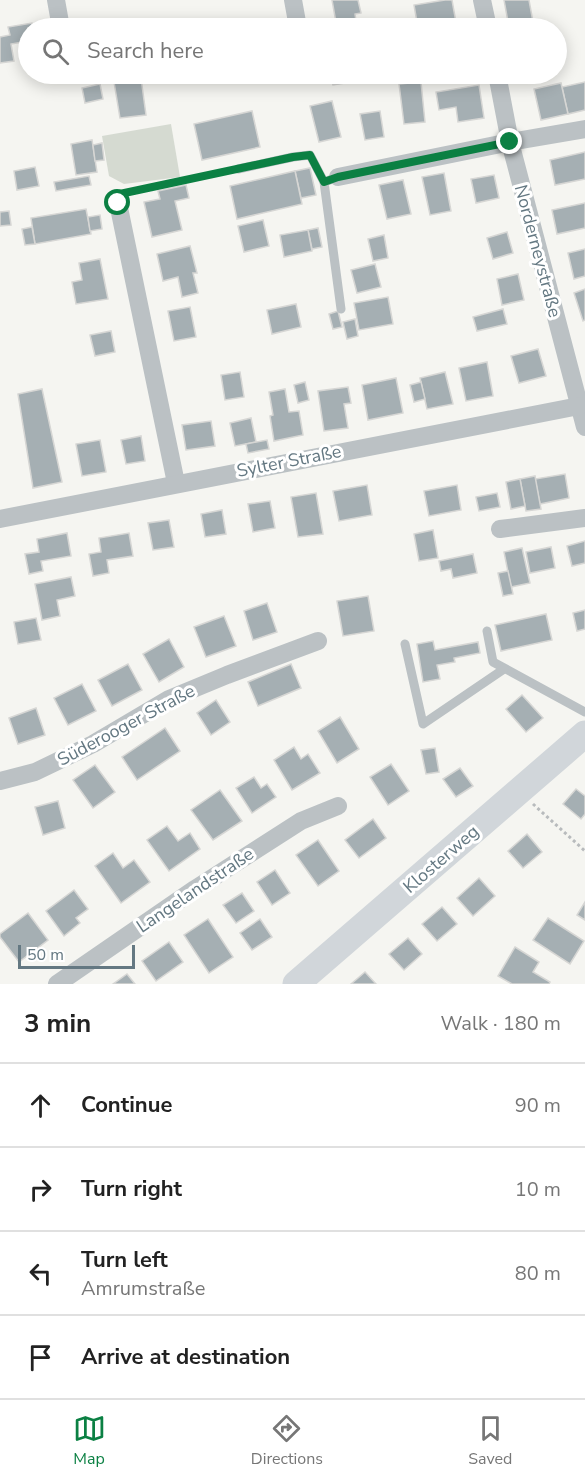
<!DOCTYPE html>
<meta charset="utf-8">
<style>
:root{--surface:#fff;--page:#f2f2f2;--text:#222;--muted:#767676;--line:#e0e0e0;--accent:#0b8043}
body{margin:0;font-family:"Nunito Sans",sans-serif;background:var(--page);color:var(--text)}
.scale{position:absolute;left:18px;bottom:15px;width:117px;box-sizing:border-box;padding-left:6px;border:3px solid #647882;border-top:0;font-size:16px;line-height:21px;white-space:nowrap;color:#647882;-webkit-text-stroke:4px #fff;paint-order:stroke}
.stop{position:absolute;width:18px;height:18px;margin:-14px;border:4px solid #0b8043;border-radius:50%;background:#fff}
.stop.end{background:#0b8043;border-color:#fff;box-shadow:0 2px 6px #0008}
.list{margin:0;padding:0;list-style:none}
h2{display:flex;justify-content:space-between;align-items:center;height:78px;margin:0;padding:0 24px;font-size:26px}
h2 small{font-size:20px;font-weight:400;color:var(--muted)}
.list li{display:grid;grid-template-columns:39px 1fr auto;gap:18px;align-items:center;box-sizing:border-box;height:84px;padding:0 24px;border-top:2px solid var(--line)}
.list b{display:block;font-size:22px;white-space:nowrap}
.list p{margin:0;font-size:20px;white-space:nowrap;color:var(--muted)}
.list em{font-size:20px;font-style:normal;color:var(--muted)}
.icon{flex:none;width:33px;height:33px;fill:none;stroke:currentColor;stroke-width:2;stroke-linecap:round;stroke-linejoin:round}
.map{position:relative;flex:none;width:585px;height:984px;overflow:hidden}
.search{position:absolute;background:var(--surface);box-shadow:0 3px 15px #0003;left:18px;right:18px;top:18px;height:66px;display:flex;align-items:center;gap:15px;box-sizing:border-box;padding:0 21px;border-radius:33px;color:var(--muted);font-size:22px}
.sheet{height:414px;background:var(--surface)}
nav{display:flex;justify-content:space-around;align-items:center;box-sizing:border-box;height:84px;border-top:2px solid var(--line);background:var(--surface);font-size:16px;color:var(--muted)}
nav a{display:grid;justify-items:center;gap:3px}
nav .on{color:var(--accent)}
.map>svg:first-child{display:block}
</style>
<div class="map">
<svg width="585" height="984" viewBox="0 0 585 984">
<rect width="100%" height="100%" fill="#f5f5f1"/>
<!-- green -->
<polygon fill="#d5dad1" points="171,124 180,177 124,184 109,176 102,136"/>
<!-- building -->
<g fill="#a5afb3" stroke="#d6d6d4" stroke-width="1.5">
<polygon points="332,0 358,0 361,13 355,14 357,28 337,28"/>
<polygon points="445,0 452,0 457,28 418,28 414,5"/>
<polygon points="504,0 529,0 533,22 509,27"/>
<polygon points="32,23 33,28 28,28 28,41 11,44 14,61 0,63 0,37 10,35 8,27"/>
<polygon points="330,74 357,74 358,81 333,85"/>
<polygon points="141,78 146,115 120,118 114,82"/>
<polygon points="421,82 425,122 404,124 399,84"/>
<polygon points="585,82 585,110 568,114 562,87"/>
<polygon points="561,83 568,114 541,120 534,89"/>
<polygon points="100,84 103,99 85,103 82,88"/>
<polygon points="479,85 484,118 458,122 456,107 439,110 436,92"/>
<polygon points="332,101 341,137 319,142 310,106"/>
<polygon points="252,111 260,147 202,160 194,124"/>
<polygon points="380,111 384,137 365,140 360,114"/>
<polygon points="92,140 97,172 76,175 71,144"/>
<polygon points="102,143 104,160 95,161 93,145"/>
<polygon points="585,152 585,179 555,185 550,160"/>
<polygon points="35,167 39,186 17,190 14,171"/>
<polygon points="310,168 316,195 301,198 295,171"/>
<polygon points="295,171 302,204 237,219 230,186"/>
<polygon points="444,173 451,211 430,215 422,177"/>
<polygon points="494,175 499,198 476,203 471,179"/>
<polygon points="89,176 91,185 56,191 54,182"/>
<polygon points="403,180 411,214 387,219 379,185"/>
<polygon points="186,185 189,198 175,201 182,230 152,237 144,202 160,199 158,191"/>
<polygon points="585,203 585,228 557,234 552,210"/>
<polygon points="86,209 91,234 35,244 31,218"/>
<polygon points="9,211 11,225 0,226 0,212"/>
<polygon points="100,215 102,229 90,231 88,217"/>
<polygon points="263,220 269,246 244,252 238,226"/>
<polygon points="32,227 35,244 25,245 22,229"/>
<polygon points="318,228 322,247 312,249 308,230"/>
<polygon points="308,230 312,251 284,257 280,235"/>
<polygon points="507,232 513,253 493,259 487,238"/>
<polygon points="384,235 388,258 373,261 368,239"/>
<polygon points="190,246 197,273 193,273 198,293 182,297 178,277 163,281 157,254"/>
<polygon points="585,249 585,276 574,279 568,253"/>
<polygon points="100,259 108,299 76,304 72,282 82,280 79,263"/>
<polygon points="375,264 381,287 357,293 351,270"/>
<polygon points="518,274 524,300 502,305 497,279"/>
<polygon points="585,289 585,320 583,321 574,293"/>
<polygon points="388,297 393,324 359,330 354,303"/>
<polygon points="296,304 301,327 272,334 267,310"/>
<polygon points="190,307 196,337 174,341 168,311"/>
<polygon points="503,309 507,324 477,331 473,317"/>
<polygon points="338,311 342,327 333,329 329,314"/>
<polygon points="355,319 358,336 347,339 343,322"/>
<polygon points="111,331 115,352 95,356 90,335"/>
<polygon points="538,349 546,376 519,383 511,356"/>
<polygon points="487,362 493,396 466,401 459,368"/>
<polygon points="240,372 244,397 225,400 221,375"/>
<polygon points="445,372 453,404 427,409 420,378"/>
<polygon points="396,378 403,413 368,420 362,385"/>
<polygon points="305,382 309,400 298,403 294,385"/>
<polygon points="421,382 425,399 414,402 410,385"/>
<polygon points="348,387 351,403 344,404 348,428 324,431 318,391"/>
<polygon points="42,389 62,482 33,488 18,394"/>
<polygon points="285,389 289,412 299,411 303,435 274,441 270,416 273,415 269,392"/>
<polygon points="251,418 256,442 235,446 230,423"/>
<polygon points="211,421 215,446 186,450 182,425"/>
<polygon points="141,436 145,461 126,464 121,440"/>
<polygon points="100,440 106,472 82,476 76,444"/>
<polygon points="267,440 269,449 248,453 246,444"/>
<polygon points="565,474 569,498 540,504 535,479"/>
<polygon points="535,476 541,509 526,511 520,479"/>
<polygon points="520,479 525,506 511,509 506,482"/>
<polygon points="367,485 372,515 339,521 333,491"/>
<polygon points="457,485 461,510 429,516 424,491"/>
<polygon points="316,493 323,534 298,537 291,497"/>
<polygon points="497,493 500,507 479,511 476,497"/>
<polygon points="270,501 275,528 253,532 248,504"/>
<polygon points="222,510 226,534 205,537 201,514"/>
<polygon points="169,520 174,547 153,550 148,523"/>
<polygon points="433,530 438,558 419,561 414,534"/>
<polygon points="67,533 71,556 41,561 43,571 29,574 25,554 39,552 37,539"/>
<polygon points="129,533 133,556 107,560 109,573 93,576 89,554 101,552 99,538"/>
<polygon points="585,541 585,563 572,566 567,546"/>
<polygon points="551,547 555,568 530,573 526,552"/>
<polygon points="522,548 530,583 511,587 504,552"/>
<polygon points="473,554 477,573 453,578 451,569 441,571 439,561"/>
<polygon points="508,571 513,594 503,596 498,573"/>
<polygon points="71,577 75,596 57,600 60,616 42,620 35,584"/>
<polygon points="368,596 374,631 343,636 337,601"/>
<polygon points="267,603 277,632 253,640 244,611"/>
<polygon points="585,610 585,629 577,631 573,613"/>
<polygon points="546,614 552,640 501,651 495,625"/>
<polygon points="224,616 236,646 206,657 194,627"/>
<polygon points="36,618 41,640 18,644 14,622"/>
<polygon points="169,639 184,667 159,682 143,654"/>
<polygon points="433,641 435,650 478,642 480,653 454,658 455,662 437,665 440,679 423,682 417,644"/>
<polygon points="128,664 142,690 112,706 98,680"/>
<polygon points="291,664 301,688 258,706 248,682"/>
<polygon points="82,684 96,711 68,725 54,698"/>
<polygon points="522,695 543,718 526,732 506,709"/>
<polygon points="216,700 230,722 211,735 197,713"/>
<polygon points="36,708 45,735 18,744 9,718"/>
<polygon points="340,717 359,749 337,763 318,731"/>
<polygon points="165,728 180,751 137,780 122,757"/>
<polygon points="294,747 301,759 308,754 320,773 292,790 274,760"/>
<polygon points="435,748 439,772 426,774 421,750"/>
<polygon points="391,764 409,791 388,805 370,777"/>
<polygon points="95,765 115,792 93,808 73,780"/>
<polygon points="460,768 473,786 456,797 443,779"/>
<polygon points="254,777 261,788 267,784 276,797 252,813 236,788"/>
<polygon points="576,789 585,796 585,814 581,819 563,804"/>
<polygon points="220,790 242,821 213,840 191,810"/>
<polygon points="58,801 65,828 43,835 35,807"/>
<polygon points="373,819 386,838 359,858 345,840"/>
<polygon points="167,826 178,841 190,833 200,849 169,871 147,840"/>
<polygon points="527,834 542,852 523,868 508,851"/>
<polygon points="318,840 339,871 318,886 296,855"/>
<polygon points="113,853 123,868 134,860 150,882 121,903 95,866"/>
<polygon points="275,870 290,893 272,905 257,882"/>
<polygon points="479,878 495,896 473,916 457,898"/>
<polygon points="74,890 88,909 76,918 80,923 64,936 46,911"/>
<polygon points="242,893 254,911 236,923 223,905"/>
<polygon points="585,902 585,920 577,915"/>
<polygon points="442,907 457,924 437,941 422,924"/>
<polygon points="28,913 48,940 19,962 0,937 0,934"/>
<polygon points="548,918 584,941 570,964 533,940"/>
<polygon points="208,919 233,957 209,973 184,935"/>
<polygon points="260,919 272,937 252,950 240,933"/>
<polygon points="408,938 422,954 404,970 389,954"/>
<polygon points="169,942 183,962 156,981 142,961"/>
<polygon points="515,947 539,962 533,972 550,982 549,984 512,984 498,976"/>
<polygon points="365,972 376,984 351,984"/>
<polygon points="127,974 135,984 113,984"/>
</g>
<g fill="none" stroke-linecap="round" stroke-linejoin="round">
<!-- path -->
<g stroke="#b8bbbd" stroke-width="3" stroke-dasharray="3 3" stroke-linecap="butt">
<polyline points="128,192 227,171"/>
<polyline points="533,804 585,851"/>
</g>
<!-- lane -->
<g stroke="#bbc1c4" stroke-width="9">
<polyline points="238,169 293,157 310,155 324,182"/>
<polyline points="338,177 324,182 341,309"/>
<polyline points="487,631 493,662 585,712"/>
<polyline points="405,644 423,724 504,669"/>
</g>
<!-- street -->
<g stroke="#bbc1c4" stroke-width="18">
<polyline points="56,0 61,28"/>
<polyline points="293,0 297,22"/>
<polyline points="482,0 488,28"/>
<polyline points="497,74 510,142 585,427"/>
<polyline points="338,177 510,142 585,129"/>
<polyline points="118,203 176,483"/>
<polyline points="0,519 579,406"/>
<polyline points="500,529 585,518"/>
<polyline points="0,781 35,772 93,744 169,699 227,675 318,641"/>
<polyline points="57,984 195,889 301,821 338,806"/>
</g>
<!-- secondary -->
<polyline stroke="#d1d6da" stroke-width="27" points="296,984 585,734"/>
</g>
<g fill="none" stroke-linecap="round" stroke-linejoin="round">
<!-- route -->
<polyline stroke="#0b8043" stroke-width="8" points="118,203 115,195 293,157 310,155 324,182 338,177 510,142"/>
</g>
<g text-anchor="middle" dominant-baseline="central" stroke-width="6" stroke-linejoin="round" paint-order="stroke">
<!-- street labels -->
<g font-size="18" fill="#647882" stroke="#fff">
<text transform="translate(538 251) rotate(75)">Norderneystraße</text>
<text transform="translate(289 461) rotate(-11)">Sylter Straße</text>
<text transform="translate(126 725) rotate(-28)">Süderooger Straße</text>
<text transform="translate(441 859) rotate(-41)">Klosterweg</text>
<text transform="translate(195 890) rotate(-34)">Langelandstraße</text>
</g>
</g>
</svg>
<div class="scale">50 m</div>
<div class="stop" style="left:118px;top:203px"></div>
<div class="stop end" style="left:510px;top:142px"></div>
<div class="search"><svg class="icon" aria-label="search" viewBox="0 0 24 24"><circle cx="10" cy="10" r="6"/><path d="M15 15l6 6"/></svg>Search here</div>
</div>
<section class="sheet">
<h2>3 min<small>Walk · 180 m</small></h2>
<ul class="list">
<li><svg class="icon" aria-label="ahead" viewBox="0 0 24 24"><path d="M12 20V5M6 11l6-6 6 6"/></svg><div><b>Continue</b></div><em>90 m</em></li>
<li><svg class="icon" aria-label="right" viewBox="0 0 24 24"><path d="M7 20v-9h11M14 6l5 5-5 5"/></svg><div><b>Turn right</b></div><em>10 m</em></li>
<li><svg class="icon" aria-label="left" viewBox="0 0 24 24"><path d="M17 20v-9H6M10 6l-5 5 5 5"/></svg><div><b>Turn left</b><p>Amrumstraße</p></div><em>80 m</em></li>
<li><svg class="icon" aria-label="arrive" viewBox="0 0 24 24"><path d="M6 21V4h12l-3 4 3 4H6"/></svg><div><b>Arrive at destination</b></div></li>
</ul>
</section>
<nav>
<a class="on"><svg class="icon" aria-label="map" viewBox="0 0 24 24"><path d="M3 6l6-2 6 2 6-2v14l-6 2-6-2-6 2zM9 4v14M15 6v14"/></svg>Map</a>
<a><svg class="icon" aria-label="directions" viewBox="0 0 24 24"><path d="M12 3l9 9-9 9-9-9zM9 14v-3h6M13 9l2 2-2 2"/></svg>Directions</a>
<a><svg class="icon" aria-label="saved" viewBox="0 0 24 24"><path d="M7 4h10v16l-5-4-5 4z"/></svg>Saved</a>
</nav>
